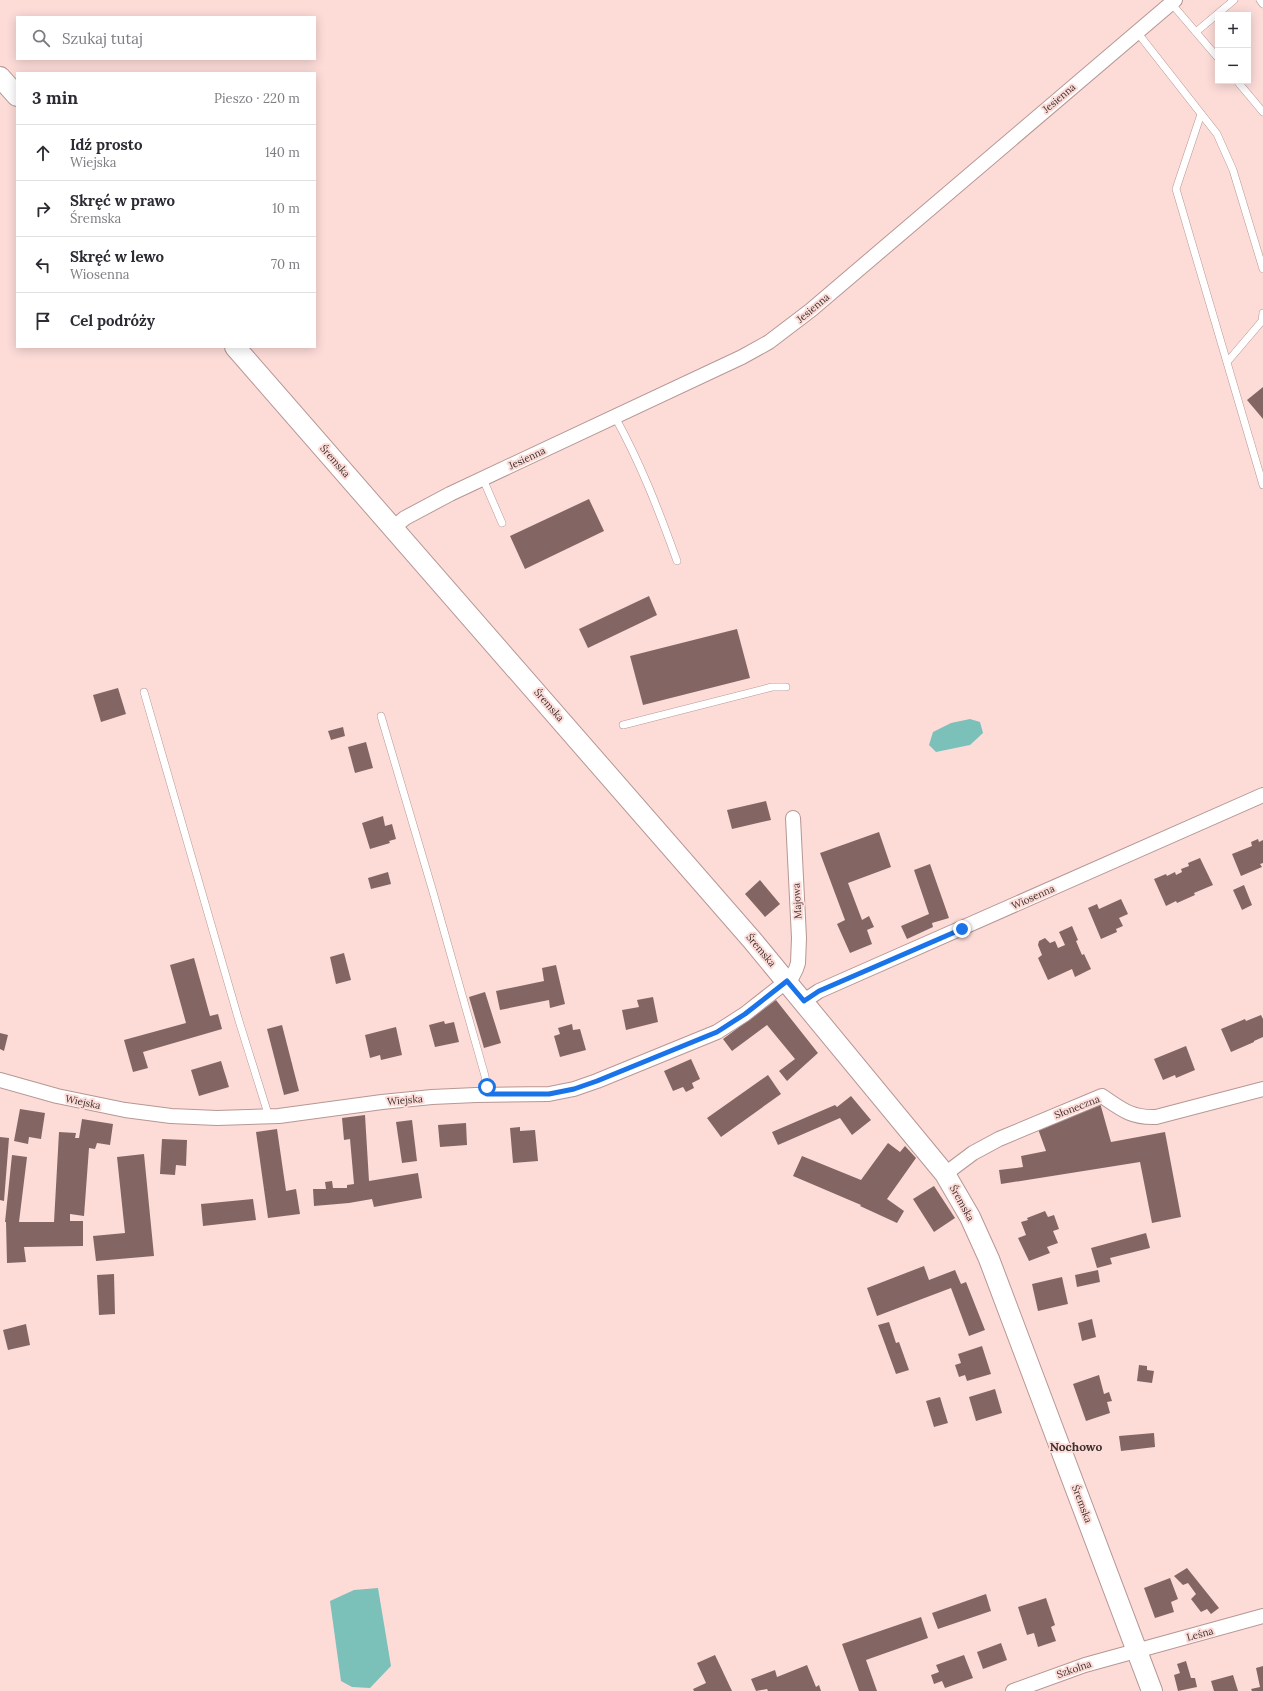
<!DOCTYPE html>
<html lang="pl">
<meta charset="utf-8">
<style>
:root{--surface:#fff;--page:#f7f7f7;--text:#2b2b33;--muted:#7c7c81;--line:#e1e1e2}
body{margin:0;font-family:Lora,serif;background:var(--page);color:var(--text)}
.controls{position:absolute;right:12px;top:12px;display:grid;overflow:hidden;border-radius:0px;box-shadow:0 2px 10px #0003}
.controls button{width:36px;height:36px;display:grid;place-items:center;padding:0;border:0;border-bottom:1px solid var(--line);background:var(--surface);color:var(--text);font:20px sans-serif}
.stop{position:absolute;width:12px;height:12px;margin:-9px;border:3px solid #1a73e8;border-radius:50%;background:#fff}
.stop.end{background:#1a73e8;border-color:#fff;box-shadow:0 1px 4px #0008}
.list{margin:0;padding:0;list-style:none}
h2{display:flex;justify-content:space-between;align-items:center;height:52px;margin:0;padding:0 16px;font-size:17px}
h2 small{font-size:13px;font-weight:400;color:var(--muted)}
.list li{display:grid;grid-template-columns:26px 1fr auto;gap:12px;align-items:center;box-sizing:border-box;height:56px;padding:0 16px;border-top:1px solid var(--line)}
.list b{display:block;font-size:15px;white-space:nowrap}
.list p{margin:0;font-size:13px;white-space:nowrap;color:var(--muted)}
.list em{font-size:13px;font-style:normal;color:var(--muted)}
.icon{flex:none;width:22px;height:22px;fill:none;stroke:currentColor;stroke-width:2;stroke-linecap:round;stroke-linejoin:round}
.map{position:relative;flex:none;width:1263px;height:1691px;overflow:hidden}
.search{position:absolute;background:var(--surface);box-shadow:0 2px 10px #0003;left:16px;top:16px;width:300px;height:44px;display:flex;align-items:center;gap:10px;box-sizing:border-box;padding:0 14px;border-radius:0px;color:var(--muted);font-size:15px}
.panel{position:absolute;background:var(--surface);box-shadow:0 2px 10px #0003;left:16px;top:72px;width:300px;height:276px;border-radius:0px}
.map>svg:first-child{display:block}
</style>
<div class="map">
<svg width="1263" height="1691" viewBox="0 0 1263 1691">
<rect width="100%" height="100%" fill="#fddcd8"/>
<!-- water -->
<g fill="#7cc0ba">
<polygon points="970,719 980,722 983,733 970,745 936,752 929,745 933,732 951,723"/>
<polygon points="378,1588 391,1666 370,1688 352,1687 341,1681 330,1601 354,1590"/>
</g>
<!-- building -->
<g fill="#836663">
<polygon points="1263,387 1263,419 1247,400"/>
<polygon points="589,499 604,531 525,569 510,536"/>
<polygon points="649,596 657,615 588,648 579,629"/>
<polygon points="737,629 750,678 643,705 630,656"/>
<polygon points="118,688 126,714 101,722 93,695"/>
<polygon points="343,727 345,736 331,740 328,731"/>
<polygon points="366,742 373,768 355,773 348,747"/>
<polygon points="766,801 771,820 732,829 727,810"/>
<polygon points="383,816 385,826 392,824 396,839 389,841 390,843 370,849 362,823"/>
<polygon points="879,832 891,867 848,883 862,920 869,916 874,927 867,930 872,944 850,953 837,924 845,920 820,853"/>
<polygon points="1258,839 1259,842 1263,840 1263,863 1260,864 1262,867 1241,876 1232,854 1252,846 1251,842"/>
<polygon points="1200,858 1213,885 1194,893 1195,895 1177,903 1176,901 1166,906 1154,879 1166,874 1167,876 1175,872 1176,875 1182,872 1181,869 1189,866 1188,863"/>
<polygon points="930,864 949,918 932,923 933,927 907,939 901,926 929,914 914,870"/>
<polygon points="388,872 391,884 371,889 368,878"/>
<polygon points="760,880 780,904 765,917 745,894"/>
<polygon points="1244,885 1252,905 1242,910 1233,890"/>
<polygon points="1121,899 1128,914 1119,918 1123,926 1116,929 1117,932 1101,939 1088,908 1097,904 1099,909"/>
<polygon points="1072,926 1078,940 1076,941 1082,955 1084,954 1091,969 1075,977 1072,969 1048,980 1038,958 1042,955 1038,945 1039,941 1045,938 1050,943 1055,941 1058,948 1065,945 1059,932"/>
<polygon points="344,953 351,980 336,984 330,957"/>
<polygon points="194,958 210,1016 218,1014 222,1029 143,1052 148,1068 133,1072 124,1040 186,1023 170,965"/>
<polygon points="556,965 565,1004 550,1008 549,1000 500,1010 496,991 544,981 542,968"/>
<polygon points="485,992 501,1043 484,1048 469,997"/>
<polygon points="653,997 658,1022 626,1030 622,1010 639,1007 637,1000"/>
<polygon points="776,1000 818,1053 787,1081 779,1071 795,1059 767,1025 732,1051 723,1039"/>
<polygon points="1261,1015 1263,1019 1263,1037 1254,1041 1254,1042 1231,1052 1221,1029 1245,1019 1246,1021"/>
<polygon points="444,1021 445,1024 454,1022 459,1042 435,1047 429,1025"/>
<polygon points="572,1024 573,1030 580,1029 586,1050 560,1057 554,1036 560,1034 558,1028"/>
<polygon points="282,1025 299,1091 284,1095 267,1029"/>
<polygon points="396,1027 402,1055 381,1060 380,1055 370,1058 365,1035"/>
<polygon points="0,1033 8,1035 4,1051 0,1049"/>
<polygon points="1186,1046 1195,1070 1176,1078 1175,1075 1163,1080 1154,1059"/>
<polygon points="691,1059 700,1079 692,1083 694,1088 686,1092 683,1087 673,1091 664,1071"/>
<polygon points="221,1061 229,1087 199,1096 191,1070"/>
<polygon points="768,1075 781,1094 721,1137 707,1118"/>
<polygon points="851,1096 871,1120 852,1135 840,1118 778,1145 772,1132 835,1105 837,1107"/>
<polygon points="1100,1103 1111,1142 1165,1132 1181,1217 1152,1223 1140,1162 1001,1184 999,1170 1023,1167 1021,1156 1046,1151 1038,1129"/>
<polygon points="20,1109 45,1113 41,1139 29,1137 28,1144 14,1141"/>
<polygon points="365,1115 369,1181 418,1173 422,1198 374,1207 372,1199 349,1203 314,1206 313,1189 326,1189 325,1182 332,1181 333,1188 347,1188 347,1185 354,1184 350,1139 344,1140 342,1118"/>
<polygon points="82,1119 113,1124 110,1145 97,1143 95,1149 89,1148 84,1216 70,1214 70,1221 83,1221 83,1246 24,1247 26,1262 7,1263 6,1222 5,1222 12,1155 27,1157 19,1222 54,1222 59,1132 76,1133 75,1138 79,1138"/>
<polygon points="412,1120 417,1161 402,1163 396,1122"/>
<polygon points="466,1123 467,1145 440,1147 438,1125"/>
<polygon points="520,1127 520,1131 535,1130 538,1161 513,1163 510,1128"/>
<polygon points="277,1129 286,1191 296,1189 300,1214 268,1218 256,1132"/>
<polygon points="0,1137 9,1138 4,1201 0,1200"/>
<polygon points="162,1139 187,1140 186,1166 176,1165 175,1175 160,1174"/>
<polygon points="888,1143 900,1152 905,1146 916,1158 887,1199 904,1211 897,1223 860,1206 861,1205 793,1176 802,1156 861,1180"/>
<polygon points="144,1154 154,1256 96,1261 93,1236 125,1233 117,1157"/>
<polygon points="934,1186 955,1218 934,1232 913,1199"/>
<polygon points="253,1199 256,1220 203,1226 201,1204"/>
<polygon points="1045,1211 1048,1217 1054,1215 1059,1229 1053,1231 1058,1243 1047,1247 1050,1253 1029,1261 1018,1238 1026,1235 1021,1222 1028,1220 1027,1218"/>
<polygon points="1146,1233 1150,1248 1110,1258 1112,1264 1097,1268 1091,1248"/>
<polygon points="924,1266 929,1280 955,1270 961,1284 966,1282 985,1330 969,1336 951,1288 877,1316 867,1288"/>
<polygon points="1098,1270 1100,1282 1077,1287 1075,1275"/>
<polygon points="114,1274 115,1314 99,1315 97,1275"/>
<polygon points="1062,1277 1068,1304 1038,1311 1032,1284"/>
<polygon points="1092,1319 1096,1337 1082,1341 1078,1323"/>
<polygon points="889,1322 896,1343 899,1342 909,1370 896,1374 878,1325"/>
<polygon points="26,1324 30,1345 8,1350 3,1330"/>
<polygon points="982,1346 991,1374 967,1381 965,1375 959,1377 955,1365 961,1363 958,1354"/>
<polygon points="1139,1365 1147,1366 1147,1370 1154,1371 1152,1383 1137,1381"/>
<polygon points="1099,1375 1104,1394 1109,1392 1112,1401 1107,1402 1110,1413 1086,1421 1073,1384"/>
<polygon points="995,1389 1002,1413 976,1421 969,1397"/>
<polygon points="940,1397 948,1423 934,1427 926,1401"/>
<polygon points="1154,1433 1155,1447 1121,1451 1119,1436"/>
<polygon points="1187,1568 1219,1608 1211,1614 1207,1609 1201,1612 1191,1599 1196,1594 1188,1583 1183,1585 1174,1576"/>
<polygon points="1170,1578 1178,1599 1171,1602 1174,1612 1155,1618 1144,1588"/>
<polygon points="986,1594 991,1611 938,1629 932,1613"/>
<polygon points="1046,1598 1055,1625 1051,1627 1056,1641 1038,1647 1034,1633 1027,1635 1018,1607"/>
<polygon points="921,1617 928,1638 866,1660 877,1691 859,1691 842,1644"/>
<polygon points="1001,1643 1007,1660 983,1669 977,1652"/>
<polygon points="715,1655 732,1691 694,1691 693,1689 706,1683 697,1663"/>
<polygon points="964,1655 973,1678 945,1688 942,1681 934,1684 931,1675 939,1672 936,1665"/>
<polygon points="1186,1661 1191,1678 1195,1678 1197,1687 1178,1691 1174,1675 1180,1673 1177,1664"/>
<polygon points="807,1665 816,1687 819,1685 821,1691 768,1691 767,1689 756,1691 751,1679 775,1670 777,1677"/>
<polygon points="1263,1666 1263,1691 1252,1691 1251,1689 1260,1687 1256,1668"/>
<polygon points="1233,1675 1238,1691 1214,1691 1211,1681"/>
</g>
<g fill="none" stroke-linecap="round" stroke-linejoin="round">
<defs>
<g id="lane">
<polyline points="1260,0 1263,4"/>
<polyline points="1171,3 1218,58"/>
<polyline points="1137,32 1217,134 1233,170 1263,269"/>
<polyline points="1196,32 1234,0"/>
<polyline points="1237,81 1263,112"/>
<polyline points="1201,114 1176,189 1263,485"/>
<polyline points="1228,361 1262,321 1263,313"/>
<path d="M615 417C641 464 659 511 677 561"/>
<polyline points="483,479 502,523"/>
<polyline points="144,692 239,1021 269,1117"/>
<polyline points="381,716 433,892 485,1076 487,1094"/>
<polyline points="623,725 772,687 786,687"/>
</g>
<g id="street">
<polyline points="393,528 405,518 450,494 742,357 769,342 811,310 1175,0"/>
<polyline points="804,1001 819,991 1263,795"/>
<polyline points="0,1080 57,1096 125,1110 171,1116 217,1118 279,1116 382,1102 432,1097 476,1095 549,1094 574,1089 597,1081 717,1032 745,1014 792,977 796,969 798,963 799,938 793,818"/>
<path d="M945 1174 973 1153 999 1139 1102 1096C1121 1109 1131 1118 1156 1117L1263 1089"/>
<polyline points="1013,1691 1085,1665 1263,1616"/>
</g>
<g id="secondary">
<polyline points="0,77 17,96"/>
<polyline points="235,347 752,940 945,1174 970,1217 989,1259 1152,1691"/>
</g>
</defs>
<!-- lane casing -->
<use href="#lane" stroke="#b69794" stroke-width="8"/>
<!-- street casing -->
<use href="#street" stroke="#b69794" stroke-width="16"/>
<!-- secondary casing -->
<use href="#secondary" stroke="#b69794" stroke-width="22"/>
<!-- lane -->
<use href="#lane" stroke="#fff" stroke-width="7"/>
<!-- street -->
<use href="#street" stroke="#fff" stroke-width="14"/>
<!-- secondary -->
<use href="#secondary" stroke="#fff" stroke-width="20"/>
</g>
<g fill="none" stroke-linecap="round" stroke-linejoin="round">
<!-- route -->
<polyline stroke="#1a73e8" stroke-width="5" points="487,1087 487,1094 549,1094 574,1089 597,1081 717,1032 745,1014 787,981 804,1001 819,991 962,929"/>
</g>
<g text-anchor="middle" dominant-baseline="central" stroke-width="4" stroke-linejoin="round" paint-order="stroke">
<!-- street labels -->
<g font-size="10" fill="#3d302f" stroke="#fddcd8">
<text transform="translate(1059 98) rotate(-40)">Jesienna</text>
<text transform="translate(813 308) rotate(-40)">Jesienna</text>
<text transform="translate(527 458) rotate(-25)">Jesienna</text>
<text transform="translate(335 461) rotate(49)">Śremska</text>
<text transform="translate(549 705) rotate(49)">Śremska</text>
<text transform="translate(1033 897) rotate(-24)">Wiosenna</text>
<text transform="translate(797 901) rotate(-93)">Majowa</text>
<text transform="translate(761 950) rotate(50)">Śremska</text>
<text transform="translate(405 1100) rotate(-5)">Wiejska</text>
<text transform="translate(83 1102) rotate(12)">Wiejska</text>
<text transform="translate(1077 1107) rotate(-21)">Słoneczna</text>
<text transform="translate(962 1203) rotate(61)">Śremska</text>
<text transform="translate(1082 1504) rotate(69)">Śremska</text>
<text transform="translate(1200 1634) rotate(-15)">Leśna</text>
<text transform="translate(1074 1669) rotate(-19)">Szkolna</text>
</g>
<!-- quarter labels -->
<g font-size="12" font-weight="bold" fill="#3d302f" stroke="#fddcd8">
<text x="1076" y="1446">Nochowo</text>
</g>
</g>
</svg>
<div class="controls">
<button>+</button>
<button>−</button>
</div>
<div class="stop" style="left:487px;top:1087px"></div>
<div class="stop end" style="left:962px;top:929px"></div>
<div class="search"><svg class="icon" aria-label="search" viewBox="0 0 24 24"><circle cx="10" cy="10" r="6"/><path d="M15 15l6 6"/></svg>Szukaj tutaj</div>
<section class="panel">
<h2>3 min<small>Pieszo · 220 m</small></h2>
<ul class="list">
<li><svg class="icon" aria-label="ahead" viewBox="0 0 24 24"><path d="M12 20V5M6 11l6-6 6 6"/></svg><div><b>Idź prosto</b><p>Wiejska</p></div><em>140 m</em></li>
<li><svg class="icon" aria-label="right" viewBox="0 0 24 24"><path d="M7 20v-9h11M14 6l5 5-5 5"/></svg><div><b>Skręć w prawo</b><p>Śremska</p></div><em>10 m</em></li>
<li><svg class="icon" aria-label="left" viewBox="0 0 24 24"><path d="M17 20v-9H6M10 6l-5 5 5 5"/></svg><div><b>Skręć w lewo</b><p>Wiosenna</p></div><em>70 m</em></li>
<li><svg class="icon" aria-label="arrive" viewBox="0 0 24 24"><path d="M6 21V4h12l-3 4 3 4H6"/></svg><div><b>Cel podróży</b></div></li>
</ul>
</section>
</div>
